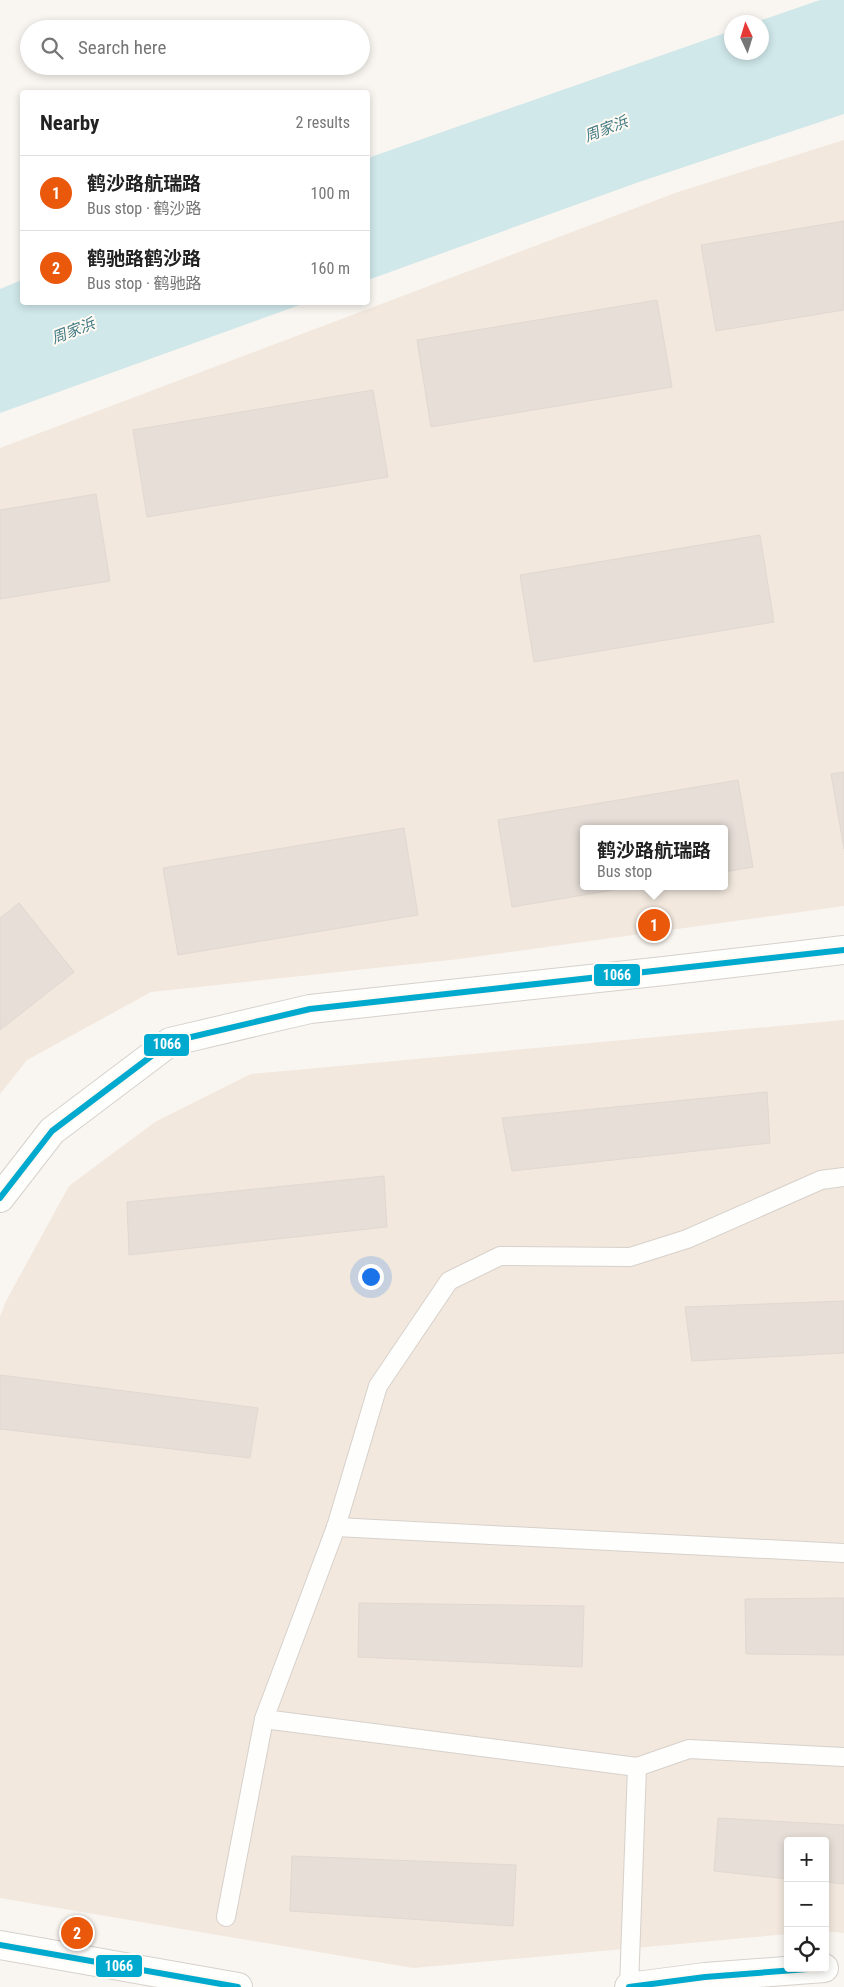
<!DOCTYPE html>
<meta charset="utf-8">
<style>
:root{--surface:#fff;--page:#f2f2f2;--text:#222;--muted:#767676;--line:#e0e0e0;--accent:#ea580c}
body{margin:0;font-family:"Roboto Condensed","Noto Sans SC",sans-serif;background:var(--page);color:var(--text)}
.controls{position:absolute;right:15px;bottom:15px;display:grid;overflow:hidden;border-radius:5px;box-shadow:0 2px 8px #0003}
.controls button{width:45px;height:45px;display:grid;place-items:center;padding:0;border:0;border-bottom:1px solid var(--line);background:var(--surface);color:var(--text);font:25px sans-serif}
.compass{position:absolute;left:724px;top:15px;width:45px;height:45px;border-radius:50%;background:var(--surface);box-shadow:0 2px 8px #0003;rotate:356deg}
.you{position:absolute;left:370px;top:1276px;width:18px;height:18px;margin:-12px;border:4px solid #fff;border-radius:50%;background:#1a73e8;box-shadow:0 0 0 8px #1a73e833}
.badge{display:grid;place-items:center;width:32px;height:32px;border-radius:50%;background:var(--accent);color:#fff;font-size:16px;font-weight:700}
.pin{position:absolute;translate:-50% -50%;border:2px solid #fff;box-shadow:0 1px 5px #0006}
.popup{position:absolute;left:580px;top:825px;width:148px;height:65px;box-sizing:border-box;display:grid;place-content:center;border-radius:5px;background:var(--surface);filter:drop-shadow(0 1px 4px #0005);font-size:16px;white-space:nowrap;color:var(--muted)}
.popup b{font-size:19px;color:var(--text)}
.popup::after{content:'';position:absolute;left:50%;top:100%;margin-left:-10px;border:10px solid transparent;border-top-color:var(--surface)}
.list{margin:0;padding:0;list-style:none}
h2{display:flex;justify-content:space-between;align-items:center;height:65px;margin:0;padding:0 20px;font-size:21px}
h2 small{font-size:16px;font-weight:400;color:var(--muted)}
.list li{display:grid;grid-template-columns:32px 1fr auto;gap:15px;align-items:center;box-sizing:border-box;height:75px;padding:0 20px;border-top:1px solid var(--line)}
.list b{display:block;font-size:19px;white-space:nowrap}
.list p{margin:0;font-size:16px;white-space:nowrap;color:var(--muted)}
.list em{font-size:16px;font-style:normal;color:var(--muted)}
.icon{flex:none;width:28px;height:28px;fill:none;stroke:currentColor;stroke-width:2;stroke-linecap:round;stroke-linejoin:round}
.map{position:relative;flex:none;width:844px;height:1987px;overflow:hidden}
.search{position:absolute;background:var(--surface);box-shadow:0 2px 8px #0003;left:20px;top:20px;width:350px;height:55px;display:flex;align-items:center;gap:12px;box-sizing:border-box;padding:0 18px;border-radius:28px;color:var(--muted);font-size:19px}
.panel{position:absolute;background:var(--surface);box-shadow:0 2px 8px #0003;left:20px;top:90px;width:350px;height:215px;border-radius:5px}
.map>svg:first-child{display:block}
</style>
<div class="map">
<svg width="844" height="1987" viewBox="0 0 844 1987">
<rect width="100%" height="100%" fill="#f9f5f0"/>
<!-- residential -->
<g fill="#f2e8de" fill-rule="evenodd">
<path d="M844 140V906L459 959 151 992 27 1060 0 1094V448L678 192ZM584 829H724V886H584Z"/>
<polygon points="844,1020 844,1933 825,1931 825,1841 788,1841 788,1934 413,1968 0,1898 0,1317 6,1301 69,1186 155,1122 251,1074"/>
</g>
<!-- water -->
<g fill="#d0e8ea">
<polygon points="820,0 844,0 844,114 639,182 368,280 368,158 731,31 732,52 762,52 762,22 756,22"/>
<polygon points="22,280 22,302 305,303 0,413 0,289"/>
</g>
<!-- building -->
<g fill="#e6ded7" stroke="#e2d8d2">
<polygon points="844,221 844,310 716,331 701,245"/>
<polygon points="657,300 672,387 431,427 417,340"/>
<polygon points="373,390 388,477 147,517 133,430"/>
<polygon points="96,494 110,581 0,599 0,510"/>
<polygon points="760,535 774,622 534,662 520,575"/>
<polygon points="844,772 844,849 831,774"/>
<polygon points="738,780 753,867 724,872 724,829 584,829 584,886 637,886 512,907 498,820"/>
<polygon points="404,828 418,915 178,955 163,868"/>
<polygon points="19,903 74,972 0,1030 0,918"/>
<polygon points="767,1092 770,1143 512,1171 502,1118"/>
<polygon points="384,1176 387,1227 129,1255 127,1202"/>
<polygon points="844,1301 844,1353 692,1361 685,1307"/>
<polygon points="0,1375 258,1408 250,1458 0,1429"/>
<polygon points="844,1598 844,1655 746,1654 745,1599"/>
<polygon points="359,1603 584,1606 582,1667 358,1657"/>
<polygon points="718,1818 844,1825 844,1884 825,1882 825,1841 788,1841 788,1879 714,1871"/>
<polygon points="292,1856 516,1865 513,1926 290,1911"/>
</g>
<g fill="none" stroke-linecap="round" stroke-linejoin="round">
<defs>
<g id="service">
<polyline points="844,1177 821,1180 687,1239 630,1257 500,1256 449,1281 378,1386 336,1527 264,1719 637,1767 689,1749 844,1757"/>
<polyline points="336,1527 844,1553"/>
<polyline points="226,1917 264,1719"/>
<polyline points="629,1987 637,1767"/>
</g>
<g id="minor">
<polyline points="0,1198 52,1131 170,1042 310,1009 664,971 844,950"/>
<polyline points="0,1945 238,1987"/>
<polyline points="629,1987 705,1977 824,1968"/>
</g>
</defs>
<!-- service casing -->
<use href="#service" stroke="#d7d1cb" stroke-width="20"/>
<!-- minor casing -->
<use href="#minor" stroke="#d7d1cb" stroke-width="30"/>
<!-- service -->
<use href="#service" stroke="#fefefd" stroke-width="18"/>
<!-- minor -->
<use href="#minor" stroke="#fefefd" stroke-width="28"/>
<defs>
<g id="bus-1">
<polyline points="0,1198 52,1131 170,1042 310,1009 844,950"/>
<polyline points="0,1945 238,1987"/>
<polyline points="629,1987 705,1977 821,1968"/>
</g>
</defs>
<!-- bus-1 casing -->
<use href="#bus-1" stroke="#fffaf3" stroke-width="10"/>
<!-- bus-1 -->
<use href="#bus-1" stroke="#00a9ce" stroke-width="6"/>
</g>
<g text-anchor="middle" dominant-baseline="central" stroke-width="4" stroke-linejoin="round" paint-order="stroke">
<!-- water labels -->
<g font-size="15" font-style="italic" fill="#437c86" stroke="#fffaf3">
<text transform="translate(606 129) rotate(-21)">周家浜</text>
<text transform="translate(73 331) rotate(-21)">周家浜</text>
</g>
</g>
<g stroke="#fffaf3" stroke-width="2">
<rect x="593" y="963" width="48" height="24" rx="5" fill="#00a9ce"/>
<rect x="143" y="1033" width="47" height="24" rx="5" fill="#00a9ce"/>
<rect x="95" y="1954" width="48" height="24" rx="5" fill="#00a9ce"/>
</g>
<g font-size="14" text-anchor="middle" font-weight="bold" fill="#fff">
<text x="617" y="980">1066</text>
<text x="167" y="1049">1066</text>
<text x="119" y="1971">1066</text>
</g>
</svg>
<div class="controls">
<button>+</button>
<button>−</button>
<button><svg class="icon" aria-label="locate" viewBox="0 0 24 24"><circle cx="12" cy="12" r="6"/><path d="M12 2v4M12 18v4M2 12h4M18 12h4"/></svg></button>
</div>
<svg class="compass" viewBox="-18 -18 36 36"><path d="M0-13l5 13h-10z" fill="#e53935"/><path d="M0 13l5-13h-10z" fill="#767676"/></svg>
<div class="you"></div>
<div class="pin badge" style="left:654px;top:925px">1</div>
<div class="popup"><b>鹤沙路航瑞路</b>Bus stop</div>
<div class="pin badge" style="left:77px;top:1933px">2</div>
<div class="search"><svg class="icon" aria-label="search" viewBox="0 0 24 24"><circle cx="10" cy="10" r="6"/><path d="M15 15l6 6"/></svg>Search here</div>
<section class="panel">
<h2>Nearby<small>2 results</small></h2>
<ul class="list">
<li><span class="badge">1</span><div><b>鹤沙路航瑞路</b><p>Bus stop · 鹤沙路</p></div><em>100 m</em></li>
<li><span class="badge">2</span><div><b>鹤驰路鹤沙路</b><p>Bus stop · 鹤驰路</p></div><em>160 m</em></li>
</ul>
</section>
</div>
